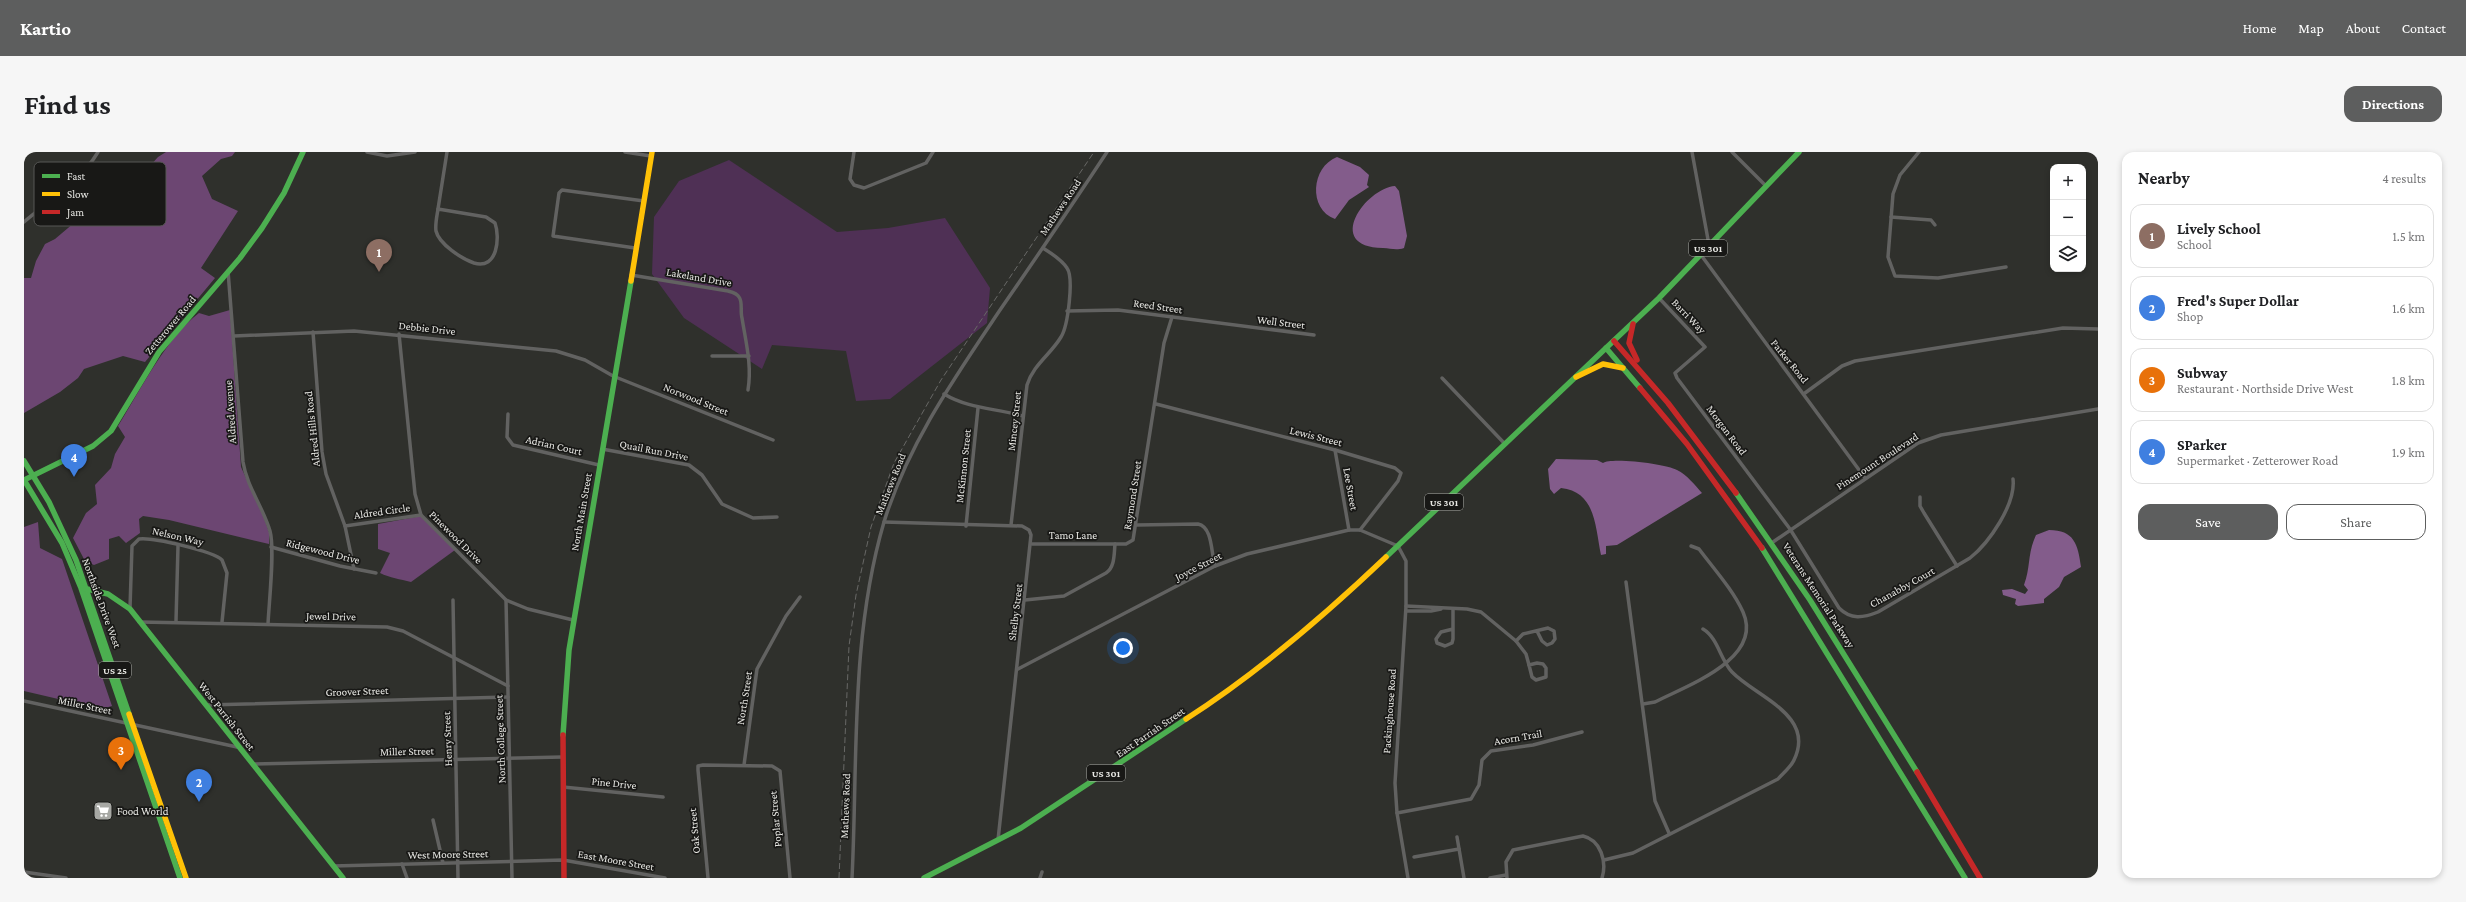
<!DOCTYPE html>
<meta charset="utf-8">
<style>
:root{--surface:#fff;--page:#f6f6f6;--text:#202124;--muted:#757577;--line:#e0e0e0;--accent:#5d5e5e}
body{margin:0;font-family:"Crimson Pro",serif;background:var(--page);color:var(--text)}
.controls{position:absolute;right:12px;top:12px;display:grid;overflow:hidden;border-radius:8px;box-shadow:0 2px 6px #0003}
.controls button{width:36px;height:36px;display:grid;place-items:center;padding:0;border:0;border-bottom:1px solid var(--line);background:var(--surface);color:var(--text);font:20px sans-serif}
.you{position:absolute;left:1099px;top:496px;width:14px;height:14px;margin:-10px;border:3px solid #fff;border-radius:50%;background:#1a73e8;box-shadow:0 0 0 6px #1a73e833}
.badge{display:grid;place-items:center;width:26px;height:26px;border-radius:50%;background:var(--accent);color:#fff;font-size:13px;font-weight:700}
.pin{position:absolute;translate:-50% -33px;filter:drop-shadow(0 1px 2px #0008)}
.pin::after{content:'';position:absolute;top:21px;width:14px;height:12px;background:inherit;clip-path:polygon(0 0,100% 0,50% 100%)}
.list{margin:0;padding:0;list-style:none}
h2{display:flex;justify-content:space-between;align-items:center;height:52px;margin:0;padding:0 16px;font-size:17px}
h2 small{font-size:13px;font-weight:400;color:var(--muted)}
.list li{display:grid;grid-template-columns:26px 1fr auto;gap:12px;align-items:center;box-sizing:border-box;height:64px;margin:0 8px 8px;padding:0 8px;border:1px solid var(--line);border-radius:12px}
.list b{display:block;font-size:15px;white-space:nowrap}
.list p{margin:0;font-size:13px;white-space:nowrap;color:var(--muted)}
.list em{font-size:13px;font-style:normal;color:var(--muted)}
.actions{display:flex;gap:8px;padding:12px 16px}
.actions a{flex:1;padding:9px 0;border:1px solid var(--accent);border-radius:12px;text-align:center;font-size:14px;color:var(--accent)}
.actions .main{background:var(--accent);color:#fff}
.icon{flex:none;width:22px;height:22px;fill:none;stroke:currentColor;stroke-width:2;stroke-linecap:round;stroke-linejoin:round}
.map{position:relative;flex:none;width:2074px;height:726px;overflow:hidden;border-radius:12px}
header{display:flex;align-items:center;gap:24px;box-sizing:border-box;height:56px;padding:0 20px;background:var(--accent);color:#fff}
header strong{font-size:19px}
nav{display:flex;gap:22px;margin-inline-start:auto;font-size:14px}
.intro{display:flex;align-items:center;justify-content:space-between;box-sizing:border-box;height:96px;padding:0 24px}
h1{margin:0;font-size:28px}
.button{padding:10px 18px;border-radius:12px;background:var(--accent);color:#fff;font-size:14px;font-weight:700}
main{display:flex;gap:24px;padding:0 24px}
aside{flex:1;background:var(--surface);border-radius:12px;box-shadow:0 2px 6px #0003}
.map>svg:first-child{display:block}
</style>
<header>
<strong>Kartio</strong>
<nav><a>Home</a><a>Map</a><a>About</a><a>Contact</a></nav>
</header>
<div class="intro"><h1>Find us</h1><a class="button">Directions</a></div>
<main>
<div class="map">
<svg width="2074" height="726" viewBox="0 0 2074 726">
<rect width="100%" height="100%" fill="#2f302c"/>
<!-- green -->
<polygon fill="#4f3055" points="705,8 813,80 864,76 921,66 966,136 963,171 866,247 832,249 822,199 748,193 738,217 660,166 628,122 630,65 655,29"/>
<!-- forest -->
<g fill="#6c4672">
<polygon points="142,0 211,0 208,4 197,7 178,24 188,47 214,59 177,116 191,126 121,210 99,204 60,217 54,226 36,240 0,261 0,126 7,126 12,109 21,92 31,87 57,65 69,64 81,49 108,34 134,5"/>
<path d="M206 158 217 315 239 363 245 380V392L145 368 119 364 115 367 116 381 102 391 95 384 85 387V407L70 413 61 409 49 386 62 361 73 352 71 333 87 316 91 302 101 285 94 274C116 239 142 186 175 161L185 164Z"/>
<path d="M397 364 431 398 387 430C376 427 366 426 356 421L366 401 354 397V372Z"/>
<polygon points="14,370 16,396 38,407 88,554 77,557 0,539 0,375"/>
</g>
<!-- water -->
<g fill="#835c8b">
<path d="M1313 5 1336 15 1345 23 1343 33 1345 35 1325 48 1311 67C1284 57 1287 15 1313 5Z"/>
<path d="M1371 34 1375 39 1383 84 1380 96C1371 99 1367 96 1359 96 1299 95 1342 36 1371 34Z"/>
<path d="M1532 307 1573 308 1579 311C1587 305 1643 312 1653 318 1663 323 1671 333 1678 341L1593 393 1582 394V402L1577 403C1571 374 1572 340 1537 336L1530 342 1526 337 1524 317Z"/>
<path d="M2025 378C2050 378 2054 392 2057 415L2040 425 2035 435 2020 447V451L1994 454 1991 452 1992 447 1979 443 1978 438 1988 437 2001 442 2004 438 2000 433C2007 414 2003 403 2012 383Z"/>
</g>
<g fill="none" stroke-linecap="round" stroke-linejoin="round">
<!-- street -->
<g stroke="#626261" stroke-width="3.5">
<polyline points="343,0 363,4 391,0"/>
<polyline points="601,0 627,4"/>
<polyline points="830,0 826,27 830,33 840,36 902,11 909,0"/>
<polyline points="1668,0 1685,93"/>
<polyline points="1708,0 1742,34"/>
<polyline points="1895,0 1876,23 1869,42 1864,105 1871,124 1914,126 1982,115"/>
<path d="M414 57 462 65 471 71C476 85 474 118 450 111 438 107 415 92 412 79 411 72 413 64 414 57Z"/>
<polyline points="414,57 423,0"/>
<polyline points="1867,65 1907,68 1911,73"/>
<path d="M0 70C26 48 57 29 74 0"/>
<polyline points="611,96 529,84 535,41 538,38 620,49"/>
<polyline points="1677,103 1841,326"/>
<path d="M204 119 219 310C223 335 239 355 246 379 251 398 245 450 244 472"/>
<path d="M607 123 704 139C708 140 713 141 715 145 719 150 716 159 718 166 722 191 728 213 724 238"/>
<path d="M1635 146 1681 195 1651 221 1653 226 1766 377 1815 456C1827 468 1839 466 1854 460L1946 406C1965 391 1992 352 1989 327"/>
<polyline points="1043,159 1094,158 1290,183"/>
<polyline points="289,180 298,300 302,322 321,374 330,417"/>
<polyline points="375,182 391,342 397,363 482,448 504,457 549,468"/>
<polyline points="210,184 330,179 532,199 561,208 589,224 749,288"/>
<polyline points="688,204 725,204"/>
<polyline points="1418,226 1481,292"/>
<polyline points="1781,241 1818,214 1831,209 2039,176 2074,177"/>
<path d="M920 242C945 257 971 256 999 264"/>
<polyline points="1132,252 1311,298 1371,316 1377,321 1374,329 1336,378"/>
<polyline points="484,262 483,285 489,293 575,313"/>
<polyline points="578,297 665,313 678,323 698,352 729,366 753,365"/>
<polyline points="1311,298 1325,378"/>
<polyline points="1896,345 1896,354 1900,361 1933,414"/>
<polyline points="860,370 998,374 1005,378 1007,383 974,688"/>
<path d="M987 373 1003 233C1009 213 1027 202 1037 185 1044 174 1050 126 1043 116 1037 107 1027 101 1019 96"/>
<path d="M1113 373 1174 372C1189 375 1187 402 1191 414"/>
<polyline points="321,374 397,363"/>
<polyline points="942,374 954,256"/>
<polyline points="1749,390 1894,291 1917,283 2074,257"/>
<polyline points="1008,392 1102,392 1109,388 1140,191 1148,165"/>
<polyline points="247,395 316,414 352,421"/>
<polyline points="1602,430 1631,649 1645,681"/>
<polyline points="429,448 434,726"/>
<polyline points="482,448 488,726"/>
<path d="M1001 448 1040 444 1082 421C1091 415 1090 402 1091 392"/>
<polyline points="1382,454 1443,457 1457,460 1492,489 1502,502 1505,513"/>
<path d="M106 456 108 394 115 387C128 385 189 399 198 408L203 421 198 470"/>
<polyline points="1429,458 1429,487 1428,491 1421,494 1413,491 1412,487 1417,480 1429,477"/>
<polyline points="1382,459 1407,459 1417,457"/>
<polyline points="152,469 154,394"/>
<polyline points="115,470 363,475 379,479 484,534"/>
<polyline points="1492,489 1499,482 1524,476 1530,479 1531,487 1528,491 1523,493 1518,489 1513,479"/>
<polygon points="1513,511 1519,512 1522,516 1522,525 1512,528 1508,525 1505,513"/>
<polyline points="994,517 1191,414 1223,402 1325,378 1336,378 1374,394 1382,409 1382,454 1371,631 1373,661 1384,726"/>
<polyline points="0,549 213,595"/>
<path d="M1619 552 1631 550C1662 534 1740 507 1719 460 1709 438 1690 417 1675 397L1667 394"/>
<polyline points="182,553 484,545"/>
<polyline points="229,612 538,605"/>
<polyline points="720,613 733,517 762,464 776,445"/>
<polyline points="539,635 639,645"/>
<polyline points="1373,661 1447,647 1455,633 1458,608 1467,599 1509,593 1558,580"/>
<polyline points="409,668 419,711"/>
<polyline points="1433,685 1440,726"/>
<polyline points="1390,705 1435,697"/>
<path d="M1580 708 1609 701 1754 627C1759 621 1767 615 1770 608 1792 563 1732 545 1708 520 1696 507 1694 486 1679 477"/>
<polyline points="378,712 383,726"/>
<polyline points="309,714 539,708 641,726"/>
<polyline points="0,720 42,726"/>
<polyline points="684,726 674,618 674,614 679,613 748,614 756,619 766,726"/>
<path d="M828 726C834 607 826 486 860 370 884 292 931 225 976 158 1012 106 1048 53 1083 0"/>
<polyline points="1016,726 1018,720"/>
<polyline points="1466,726 1482,723"/>
<path d="M1483 726 1482 710 1489 698 1559 684C1577 688 1583 710 1578 726"/>
</g>
<!-- fast -->
<g stroke="#4caf50" stroke-width="5.5">
<polyline points="1616,236 1582,196 1635,146 1775,0"/>
<polyline points="0,309 25,350 52,408 105,562"/>
<polyline points="0,328 69,294 87,279 135,200 216,106 238,76 260,41 279,0"/>
<polyline points="0,328 38,391 57,436 156,726"/>
<polyline points="1712,341 1786,448 1893,620"/>
<polyline points="1738,396 1941,726"/>
<polyline points="1362,405 1582,196"/>
<polyline points="59,436 84,442 106,457 319,726"/>
<polyline points="539,583 545,498 607,129"/>
<polyline points="900,726 997,676 1162,567"/>
</g>
<!-- slow -->
<g stroke="#ffc107" stroke-width="5.5">
<polyline points="607,129 628,0"/>
<polyline points="1552,225 1579,212 1599,216"/>
<polyline points="105,562 162,726"/>
<path d="M1162 567C1235 520 1299 465 1362 405"/>
</g>
<!-- jam -->
<g stroke="#c62828" stroke-width="5.5">
<polyline points="1609,172 1605,191 1613,208"/>
<polyline points="1590,189 1644,251 1712,341"/>
<polyline points="1616,236 1663,292 1738,396"/>
<polyline points="539,583 540,726"/>
<polyline points="1893,620 1956,726"/>
</g>
<!-- rail -->
<polyline stroke="#686866" stroke-width="1" stroke-dasharray="6 3" stroke-linecap="butt" points="815,726 825,494 832,443 847,375 870,311 917,228 1070,0"/>
</g>
<!-- icons -->
<defs>
<symbol id="supermarket-square" viewBox="-11 -11 22 22"><rect x="-9" y="-9" width="18" height="18" rx="4" fill="#a7a8a4" stroke="#181816"/><path d="M-6-5.5h2.5l.6 2H6L4.5 2H-2.5L-4.4-4H-6ZM-1.5 3.2a1.3 1.3 0 1 0 .1 0ZM3 3.2a1.3 1.3 0 1 0 .1 0Z" fill="#fff"/></symbol>
</defs>
<g fill-rule="evenodd">
<use href="#supermarket-square" x="68" y="648" width="22" height="22"/>
</g>
<g text-anchor="middle" dominant-baseline="central" stroke-width="3.5" stroke-linejoin="round" paint-order="stroke">
<!-- shield labels -->
<g fill="#181816" stroke="#aaaaa6" stroke-width="1">
<rect x="1665" y="88" width="38" height="16" rx="3"/>
<rect x="1401" y="342" width="38" height="16" rx="3"/>
<rect x="75" y="510" width="32" height="16" rx="3"/>
<rect x="1063" y="613" width="38" height="16" rx="3"/>
</g>
<g font-size="10" font-weight="bold" fill="#e8e8e4">
<text x="1684" y="96">US 301</text>
<text x="1420" y="350">US 301</text>
<text x="91" y="518">US 25</text>
<text x="1082" y="621">US 301</text>
</g>
<!-- street labels -->
<g font-size="11" fill="#e8e8e4" stroke="#181816">
<text transform="translate(1036 55) rotate(-56)">Mathews Road</text>
<text transform="translate(675 125) rotate(10)">Lakeland Drive</text>
<text transform="translate(1134 154) rotate(8)">Reed Street</text>
<text transform="translate(1665 164) rotate(46)">Barri Way</text>
<text transform="translate(1257 170) rotate(7)">Well Street</text>
<text transform="translate(146 173) rotate(-50)">Zetterower Road</text>
<text transform="translate(403 176) rotate(6)">Debbie Drive</text>
<text transform="translate(1766 209) rotate(51)">Parker Road</text>
<text transform="translate(672 247) rotate(22)">Norwood Street</text>
<text transform="translate(206 260) rotate(-94)">Aldred Avenue</text>
<text transform="translate(990 269) rotate(-84)">Mincey Street</text>
<text transform="translate(288 277) rotate(-96)">Aldred Hills Road</text>
<text transform="translate(1703 278) rotate(53)">Morgan Road</text>
<text transform="translate(1292 284) rotate(14)">Lewis Street</text>
<text transform="translate(530 293) rotate(13)">Adrian Court</text>
<text transform="translate(630 298) rotate(11)">Quail Run Drive</text>
<text transform="translate(1853 309) rotate(-33)">Pinemount Boulevard</text>
<text transform="translate(939 314) rotate(-84)">McKinnon Street</text>
<text transform="translate(866 332) rotate(-68)">Mathews Road</text>
<text transform="translate(1327 337) rotate(80)">Lee Street</text>
<text transform="translate(1108 343) rotate(-81)">Raymond Street</text>
<text transform="translate(358 359) rotate(-8)">Aldred Circle</text>
<text transform="translate(557 360) rotate(-80)">North Main Street</text>
<text x="1049" y="383">Tamo Lane</text>
<text transform="translate(154 384) rotate(13)">Nelson Way</text>
<text transform="translate(432 385) rotate(45)">Pinewood Drive</text>
<text transform="translate(299 399) rotate(14)">Ridgewood Drive</text>
<text transform="translate(1174 414) rotate(-27)">Joyce Street</text>
<text transform="translate(1878 435) rotate(-29)">Chanabby Court</text>
<text transform="translate(1795 443) rotate(57)">Veterans Memorial Parkway</text>
<text transform="translate(78 451) rotate(70)">Northside Drive West</text>
<text transform="translate(991 460) rotate(-83)">Shelby Street</text>
<text transform="translate(307 464) rotate(1)">Jewel Drive</text>
<text transform="translate(333 539) rotate(-2)">Groover Street</text>
<text transform="translate(720 546) rotate(-81)">North Street</text>
<text transform="translate(61 553) rotate(12)">Miller Street</text>
<text transform="translate(1365 559) rotate(-86)">Packinghouse Road</text>
<text transform="translate(203 564) rotate(52)">West Parrish Street</text>
<text transform="translate(1126 580) rotate(-34)">East Parrish Street</text>
<text transform="translate(1494 585) rotate(-10)">Acorn Trail</text>
<text transform="translate(423 587) rotate(-92)">Henry Street</text>
<text transform="translate(476 587) rotate(-92)">North College Street</text>
<text transform="translate(383 599) rotate(-1)">Miller Street</text>
<text transform="translate(590 631) rotate(6)">Pine Drive</text>
<text transform="translate(821 654) rotate(-88)">Mathews Road</text>
<text transform="translate(751 667) rotate(-95)">Poplar Street</text>
<text transform="translate(670 679) rotate(-95)">Oak Street</text>
<text transform="translate(424 702) rotate(-1)">West Moore Street</text>
<text transform="translate(592 708) rotate(10)">East Moore Street</text>
</g>
<!-- poi labels -->
<g font-size="11" fill="#e8e8e4" stroke="#181816" text-anchor="start">
<text x="93" y="659">Food World</text>
</g>
</g>
<!-- legend -->
<rect x="10" y="10" width="132" height="64" rx="6" fill="#181816" stroke="#565654" stroke-width="1"/>
<rect x="18" y="22" width="18" height="4" fill="#4caf50"/>
<rect x="18" y="40" width="18" height="4" fill="#ffc107"/>
<rect x="18" y="58" width="18" height="4" fill="#c62828"/>
<g font-size="11" fill="#e8e8e4">
<text x="43" y="28">Fast</text>
<text x="43" y="46">Slow</text>
<text x="43" y="64">Jam</text>
</g>
</svg>
<div class="controls">
<button>+</button>
<button>−</button>
<button><svg class="icon" aria-label="layers" viewBox="0 0 24 24"><path d="M12 4l9 5-9 5-9-5zM3 14l9 5 9-5"/></svg></button>
</div>
<div class="you"></div>
<div class="pin badge" style="left:355px;top:120px;background:#8d6e63">1</div>
<div class="pin badge" style="left:175px;top:650px;background:#3f7fe0">2</div>
<div class="pin badge" style="left:97px;top:618px;background:#e8710a">3</div>
<div class="pin badge" style="left:50px;top:325px;background:#3f7fe0">4</div>
</div>
<aside>
<h2>Nearby<small>4 results</small></h2>
<ul class="list">
<li><span class="badge" style="background:#8d6e63">1</span><div><b>Lively School</b><p>School</p></div><em>1.5 km</em></li>
<li><span class="badge" style="background:#3f7fe0">2</span><div><b>Fred's Super Dollar</b><p>Shop</p></div><em>1.6 km</em></li>
<li><span class="badge" style="background:#e8710a">3</span><div><b>Subway</b><p>Restaurant · Northside Drive West</p></div><em>1.8 km</em></li>
<li><span class="badge" style="background:#3f7fe0">4</span><div><b>SParker</b><p>Supermarket · Zetterower Road</p></div><em>1.9 km</em></li>
</ul>
<div class="actions"><a class="main">Save</a><a>Share</a></div>
</aside>
</main>
